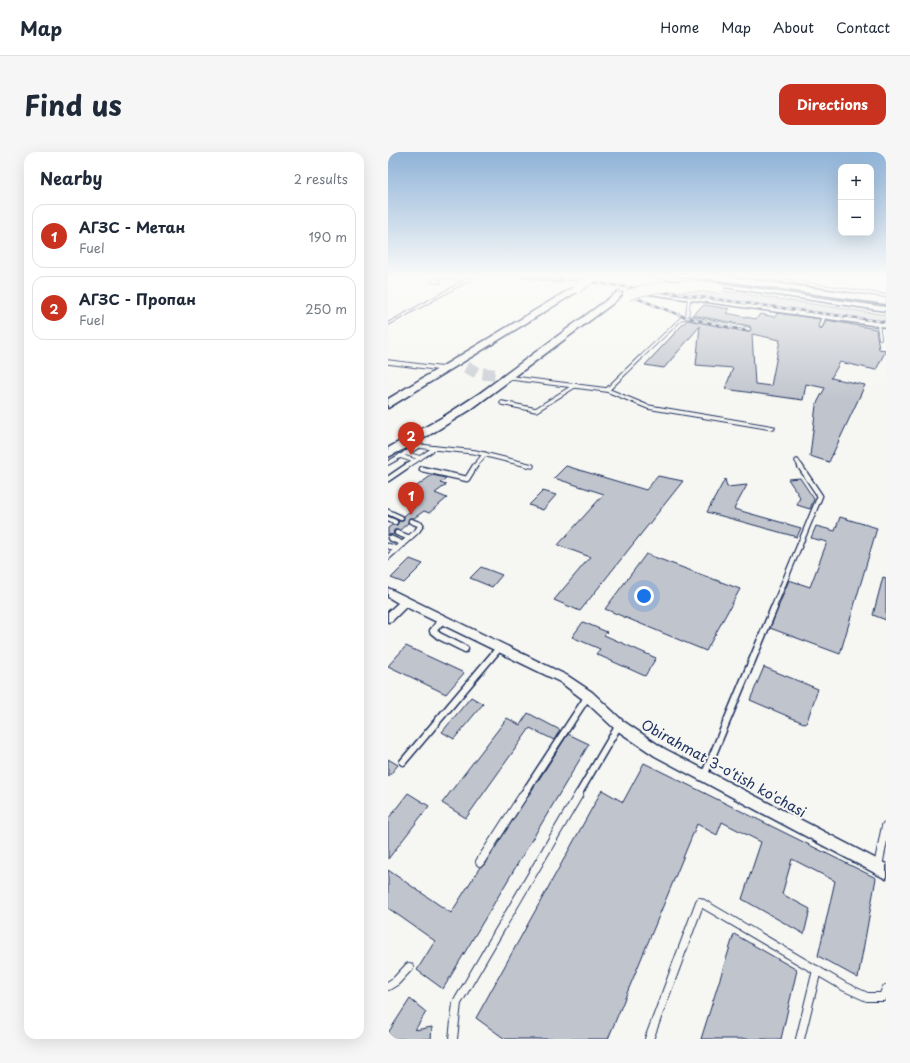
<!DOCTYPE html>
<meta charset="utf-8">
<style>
:root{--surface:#fff;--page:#f6f6f7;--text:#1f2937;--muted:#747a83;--line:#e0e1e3;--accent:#c8321e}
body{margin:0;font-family:"Playpen Sans",sans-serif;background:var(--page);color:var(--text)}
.controls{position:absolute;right:12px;top:12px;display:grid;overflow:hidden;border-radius:8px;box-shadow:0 4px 16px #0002}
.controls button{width:36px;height:36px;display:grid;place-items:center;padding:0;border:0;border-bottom:1px solid var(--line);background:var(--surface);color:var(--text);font:20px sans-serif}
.you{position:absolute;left:256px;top:444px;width:14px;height:14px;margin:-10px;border:3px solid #fff;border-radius:50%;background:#1a73e8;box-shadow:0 0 0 6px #1a73e833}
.badge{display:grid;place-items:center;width:26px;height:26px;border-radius:50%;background:var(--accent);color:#fff;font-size:13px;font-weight:700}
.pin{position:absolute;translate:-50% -33px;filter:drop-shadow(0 1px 2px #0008)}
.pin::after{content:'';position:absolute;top:21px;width:14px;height:12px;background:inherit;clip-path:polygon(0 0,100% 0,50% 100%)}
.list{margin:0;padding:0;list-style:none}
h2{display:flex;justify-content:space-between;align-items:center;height:52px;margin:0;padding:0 16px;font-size:17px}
h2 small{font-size:13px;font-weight:400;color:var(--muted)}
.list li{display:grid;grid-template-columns:26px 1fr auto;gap:12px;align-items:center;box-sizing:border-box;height:64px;margin:0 8px 8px;padding:0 8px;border:1px solid var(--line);border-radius:12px}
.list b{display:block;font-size:15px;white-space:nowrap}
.list p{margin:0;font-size:13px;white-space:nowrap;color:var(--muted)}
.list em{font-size:13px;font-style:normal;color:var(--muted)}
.map{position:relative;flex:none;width:498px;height:887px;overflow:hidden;border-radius:12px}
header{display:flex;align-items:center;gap:24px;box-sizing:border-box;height:56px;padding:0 20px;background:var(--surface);border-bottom:1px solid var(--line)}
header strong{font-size:19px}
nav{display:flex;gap:22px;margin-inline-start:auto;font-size:14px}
.intro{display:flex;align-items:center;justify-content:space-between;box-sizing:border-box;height:96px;padding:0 24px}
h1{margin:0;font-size:28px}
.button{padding:10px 18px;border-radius:12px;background:var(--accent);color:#fff;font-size:14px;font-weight:700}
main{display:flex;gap:24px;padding:0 24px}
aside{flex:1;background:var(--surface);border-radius:12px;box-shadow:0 4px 16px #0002}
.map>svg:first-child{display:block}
</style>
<header>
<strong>Map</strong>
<nav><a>Home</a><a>Map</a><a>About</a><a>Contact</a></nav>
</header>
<div class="intro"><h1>Find us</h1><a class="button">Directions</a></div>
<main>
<aside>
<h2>Nearby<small>2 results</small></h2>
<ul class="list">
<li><span class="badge">1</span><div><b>АГЗС - Метан</b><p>Fuel</p></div><em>190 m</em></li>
<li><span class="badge">2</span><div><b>АГЗС - Пропан</b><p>Fuel</p></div><em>250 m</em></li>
</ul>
</aside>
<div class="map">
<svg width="498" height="887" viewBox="0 0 498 887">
<rect width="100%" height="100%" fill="#f6f6f2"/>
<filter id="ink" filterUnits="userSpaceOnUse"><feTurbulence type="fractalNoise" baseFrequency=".025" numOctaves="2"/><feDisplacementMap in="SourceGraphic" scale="8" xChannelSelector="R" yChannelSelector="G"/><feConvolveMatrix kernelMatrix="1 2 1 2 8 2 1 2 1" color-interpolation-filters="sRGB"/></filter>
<g filter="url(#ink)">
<!-- green -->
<polygon fill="#d6d9dd" stroke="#78849e" points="323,137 498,163 498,172 303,145 266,138"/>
<!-- building -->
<g fill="#c0c4cd" stroke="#1b2f5e" fill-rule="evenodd">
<path d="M316 153 342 157 338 161 368 167 372 162 387 165 389 161 432 167 430 174 433 177 435 175 438 168 488 177 491 197 498 198 488 218 452 210 443 226 477 233 441 310 422 304 428 253 437 236 418 232 415 248 337 237 345 216 308 213 312 174 276 216 257 213 299 168 360 180 363 178 362 174 304 163ZM364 182 392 188 383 234 367 232Z"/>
<polygon points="178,314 258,338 270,324 295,329 192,459 166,448 202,405 170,393 216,342 166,326"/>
<polygon points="44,323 58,326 52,331 58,333 47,341 59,346 41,361 36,359 26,366 21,366 20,371 12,378 6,378 5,383 0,383 0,376 4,373 9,373 11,369 15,369 16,364 27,355 13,350 18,345 15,344"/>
<polygon points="412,326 426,347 422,357 409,353 412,345 400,327"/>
<polygon points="337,327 339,335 359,333 346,357 413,376 409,385 319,360"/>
<polygon points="155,339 168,343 155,358 141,353"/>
<polygon points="452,365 489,376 452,502 382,476 401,428 422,435 439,390 423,386 428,374 447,379"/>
<polygon points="258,402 352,437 318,499 217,457"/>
<polygon points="22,407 35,412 16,431 3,426"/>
<polygon points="93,415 114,423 104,435 82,426"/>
<polygon points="495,425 498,426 498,468 485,463"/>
<polygon points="195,470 219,480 216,483 268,506 257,524 208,502 212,497 184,485"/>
<polygon points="18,494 76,521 58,542 0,514"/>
<polygon points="376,515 430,537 418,572 362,548"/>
<polygon points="83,545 95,552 66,587 54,580"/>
<polygon points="140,561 172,578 166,588 142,576 78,666 54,651 119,566 132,573"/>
<polygon points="180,582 201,592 55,837 29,818 47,789 0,756 0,718 63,761 92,715 96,713"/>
<polygon points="0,607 10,613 0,625"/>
<polygon points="256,611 488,726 470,826 430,804 447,729 404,707 394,742 422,757 416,782 354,747 373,690 334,670 329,683 309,672 220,887 117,887 88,866 214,638 235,650"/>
<polygon points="20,641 41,654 0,707 0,667"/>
<polygon points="346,782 409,818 393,887 313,887"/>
<polygon points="22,847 38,860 27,878 44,875 43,887 0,887 0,881"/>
</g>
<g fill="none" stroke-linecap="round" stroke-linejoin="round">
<!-- highway-tunnel -->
<polyline stroke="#caced4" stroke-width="12" stroke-dasharray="12 6" stroke-linecap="butt" points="78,215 90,221 109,223"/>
<defs>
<g id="lane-far4">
<polyline points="53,124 81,128"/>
<polyline points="367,124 498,144"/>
<polyline points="52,130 44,129 53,124"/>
<polyline points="299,165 361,177"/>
<polyline points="0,172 87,124"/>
<polyline points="490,172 492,186"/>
<polyline points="433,174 436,165"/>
<polyline points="251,207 293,167 299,165 301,147"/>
</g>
<g id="lane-far3">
<polyline points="0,210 56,217"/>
<polyline points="124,226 219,238 260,255 385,276"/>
<polyline points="219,238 252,206"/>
<polyline points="114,251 148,258 188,233"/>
<polyline points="47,296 87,300 144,314"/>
<polyline points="17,301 32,306"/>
<polyline points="12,304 27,309"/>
<polyline points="409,309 413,315"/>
<polyline points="0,311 31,294 47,296 18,315"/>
<polyline points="86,315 97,302"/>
</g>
<g id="lane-far2">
<polyline points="34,317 79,327 87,314"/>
<polyline points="0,327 19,314"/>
<polyline points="0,360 13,366"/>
<polyline points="0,367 7,370"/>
<polyline points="9,381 22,386"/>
<polyline points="2,386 15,392"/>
<polyline points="0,394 9,397"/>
<polyline points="0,405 29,379 33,373 23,369"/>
<polyline points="385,457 432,344 412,314"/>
</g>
<g id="lane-far1">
<polyline points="55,467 45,479 51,484 77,497"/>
<polyline points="15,610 112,495"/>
<polyline points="316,624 386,456"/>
<polyline points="135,643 200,544"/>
<polyline points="190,643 231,573"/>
</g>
<g id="lane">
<polyline points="92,710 136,642"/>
<polyline points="490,714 498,674"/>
<polyline points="0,834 8,829 21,815"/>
<polyline points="65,887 69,851 191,642"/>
<polyline points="261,887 312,750 457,835 479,845 495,845 498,837"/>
<polyline points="412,887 429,818"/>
</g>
<g id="street">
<polygon points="134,124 147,124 174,129 172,130"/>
<polygon points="263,140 498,171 498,175 261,142"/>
<polygon points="0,436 180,524 204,540 235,569 275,596 498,712 498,727 267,604 227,577 196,548 172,530 18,455 4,469 0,470 0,460 10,451 0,445"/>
</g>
<polygon id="primary" points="261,124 280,124 498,155 498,159"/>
<g id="highway">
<polygon points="312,124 335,124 498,146 498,152 316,126"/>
<polygon points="189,133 193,136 192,138 0,256 0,247"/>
<polygon points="231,139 235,142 224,152 82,258 25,293 0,305 0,296 55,265 92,241"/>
</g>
</defs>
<!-- lane-far4 casing -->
<use href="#lane-far4" stroke="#1b2f5e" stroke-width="4"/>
<!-- lane-far3 casing -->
<use href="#lane-far3" stroke="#1b2f5e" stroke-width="5.5"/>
<!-- lane-far2 casing -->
<use href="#lane-far2" stroke="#1b2f5e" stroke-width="7"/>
<!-- lane-far1 casing -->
<use href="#lane-far1" stroke="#1b2f5e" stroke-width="9"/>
<!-- lane casing -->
<use href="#lane" stroke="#1b2f5e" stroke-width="10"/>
<!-- street casing -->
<use href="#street" stroke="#1b2f5e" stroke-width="3"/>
<!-- primary casing -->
<use href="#primary" stroke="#1b2f5e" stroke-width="3"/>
<!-- highway casing -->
<use href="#highway" stroke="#1b2f5e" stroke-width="3"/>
<!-- lane-far4 -->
<use href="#lane-far4" stroke="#f6f6f2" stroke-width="2.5"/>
<!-- lane-far3 -->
<use href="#lane-far3" stroke="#f6f6f2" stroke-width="3.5"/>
<!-- lane-far2 -->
<use href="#lane-far2" stroke="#f6f6f2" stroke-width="4.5"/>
<!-- lane-far1 -->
<use href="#lane-far1" stroke="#f6f6f2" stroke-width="6"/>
<!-- lane -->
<use href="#lane" stroke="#f6f6f2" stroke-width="8"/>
<!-- street -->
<use href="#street" fill="#f6f6f2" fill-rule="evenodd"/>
<!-- primary -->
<use href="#primary" fill="#f6f6f2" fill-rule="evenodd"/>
<!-- highway -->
<use href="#highway" fill="#f6f6f2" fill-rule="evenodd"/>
<defs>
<g id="rail">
<polyline points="145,124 162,126"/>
<polyline points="157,124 498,170"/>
<polyline points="230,139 297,165 358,179"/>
</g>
</defs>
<!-- rail casing -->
<use href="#rail" stroke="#1b2f5e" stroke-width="2.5"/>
<!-- rail -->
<use href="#rail" stroke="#f6f6f2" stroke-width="1.5" stroke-dasharray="4.5" stroke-linecap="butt"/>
<defs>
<g id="highway-bridge">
<polyline points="189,136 206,124"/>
<path d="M240 143C270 132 300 132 331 136"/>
</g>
</defs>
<!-- highway-bridge casing -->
<use href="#highway-bridge" stroke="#1b2f5e" stroke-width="11" stroke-linecap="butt"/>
<!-- highway-bridge -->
<use href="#highway-bridge" stroke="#f6f6f2" stroke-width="10"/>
</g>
</g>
<!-- sky -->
<linearGradient id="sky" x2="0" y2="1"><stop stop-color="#8fb3d8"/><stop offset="0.5" stop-color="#fbfbf9"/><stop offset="1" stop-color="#fbfbf9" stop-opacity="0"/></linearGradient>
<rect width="498" height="248" fill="url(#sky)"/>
<g text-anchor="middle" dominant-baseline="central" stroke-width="4" stroke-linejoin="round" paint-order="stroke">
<!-- near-street labels -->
<g font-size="14" fill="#1b2f5e" stroke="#f6f6f2">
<text transform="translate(336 616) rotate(29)">Obirahmat 3-o'tish ko'chasi</text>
</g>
</g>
</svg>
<div class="controls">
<button>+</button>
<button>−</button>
</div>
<div class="you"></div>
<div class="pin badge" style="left:23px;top:363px">1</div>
<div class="pin badge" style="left:23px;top:303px">2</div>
</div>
</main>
